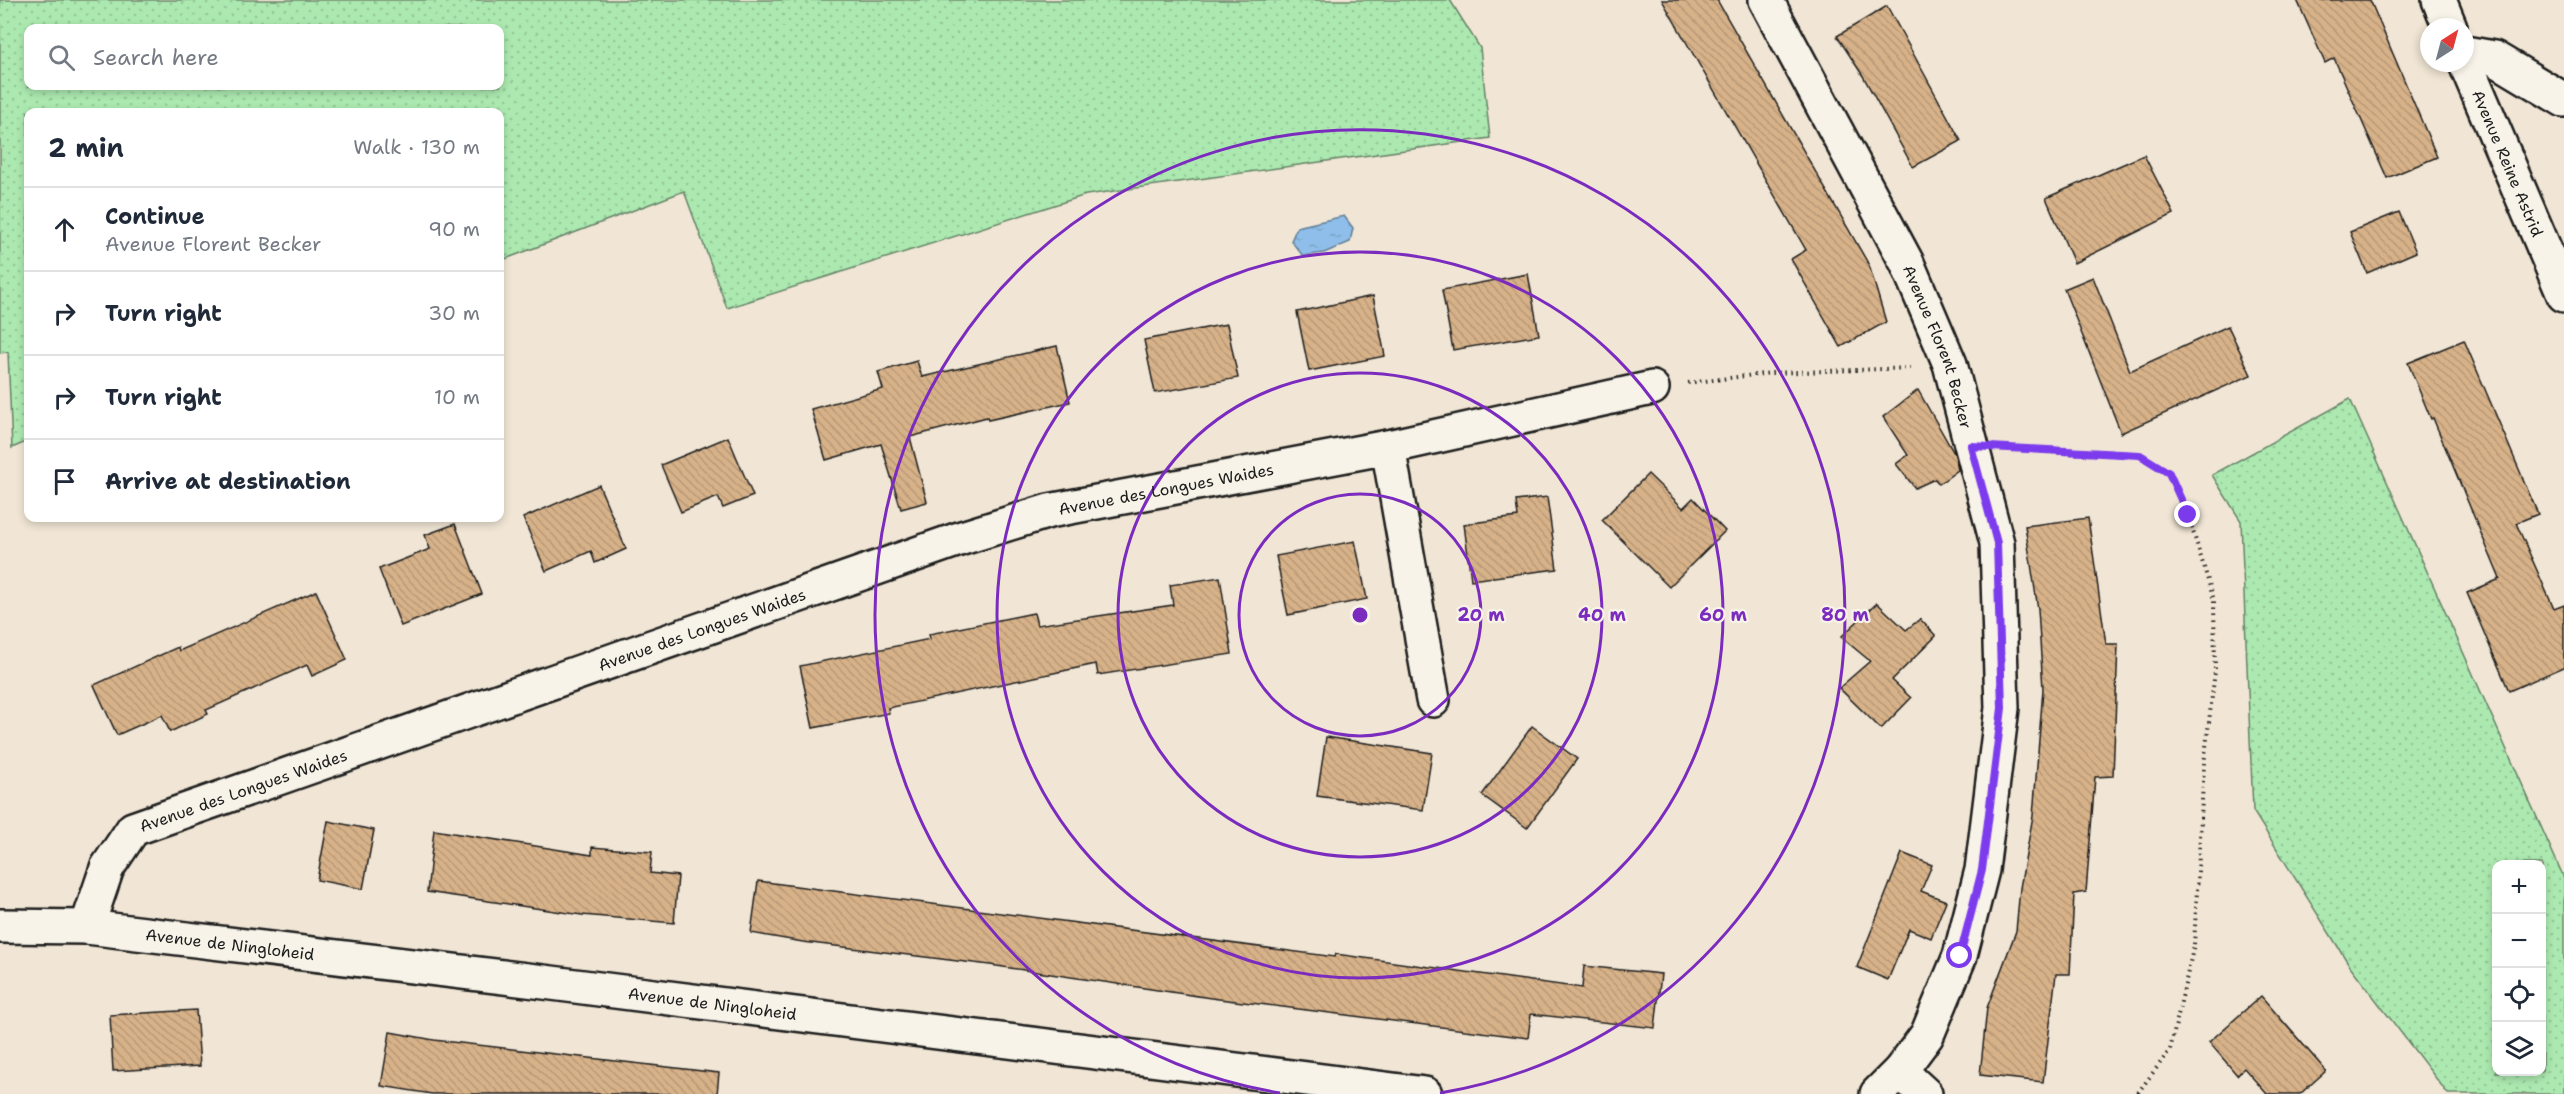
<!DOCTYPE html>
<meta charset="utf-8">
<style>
:root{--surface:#fff;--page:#f2f2f3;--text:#1f2937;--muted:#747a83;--line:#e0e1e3}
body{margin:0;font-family:"Shantell Sans",sans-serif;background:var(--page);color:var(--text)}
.controls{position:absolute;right:18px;bottom:18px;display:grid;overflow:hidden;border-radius:12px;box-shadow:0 3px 9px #0003}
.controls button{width:54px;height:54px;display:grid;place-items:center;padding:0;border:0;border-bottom:2px solid var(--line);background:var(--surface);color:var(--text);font:30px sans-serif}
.compass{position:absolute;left:2420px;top:18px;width:54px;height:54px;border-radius:50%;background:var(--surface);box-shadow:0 3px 9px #0003;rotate:36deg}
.stop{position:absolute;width:18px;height:18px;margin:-14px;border:4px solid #7c3aed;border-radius:50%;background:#fff}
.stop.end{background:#7c3aed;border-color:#fff;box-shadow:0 2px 6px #0008}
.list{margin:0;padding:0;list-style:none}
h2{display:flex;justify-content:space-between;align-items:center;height:78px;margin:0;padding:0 24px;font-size:26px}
h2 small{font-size:20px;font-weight:400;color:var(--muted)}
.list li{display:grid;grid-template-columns:39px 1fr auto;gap:18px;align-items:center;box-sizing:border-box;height:84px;padding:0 24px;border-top:2px solid var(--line)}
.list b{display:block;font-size:22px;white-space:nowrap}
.list p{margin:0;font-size:20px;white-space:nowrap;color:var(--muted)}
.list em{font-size:20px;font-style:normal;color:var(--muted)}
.icon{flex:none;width:33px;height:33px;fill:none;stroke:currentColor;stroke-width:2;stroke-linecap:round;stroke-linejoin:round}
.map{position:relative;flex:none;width:2564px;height:1094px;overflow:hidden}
.search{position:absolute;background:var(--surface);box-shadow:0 3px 9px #0003;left:24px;top:24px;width:480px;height:66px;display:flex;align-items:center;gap:15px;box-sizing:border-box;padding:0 21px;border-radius:12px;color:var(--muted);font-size:22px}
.panel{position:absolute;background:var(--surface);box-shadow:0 3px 9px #0003;left:24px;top:108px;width:480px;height:414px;border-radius:12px}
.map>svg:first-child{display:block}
</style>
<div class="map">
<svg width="2564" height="1094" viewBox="0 0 2564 1094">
<defs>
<pattern id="grass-dots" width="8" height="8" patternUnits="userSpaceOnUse" patternTransform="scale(1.5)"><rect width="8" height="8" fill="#ace9b0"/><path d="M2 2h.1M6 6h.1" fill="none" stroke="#93c797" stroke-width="1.8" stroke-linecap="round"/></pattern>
<pattern id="water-ripples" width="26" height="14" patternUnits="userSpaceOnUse" patternTransform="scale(1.5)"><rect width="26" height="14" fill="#8ebee9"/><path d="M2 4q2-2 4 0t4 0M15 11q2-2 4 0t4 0" fill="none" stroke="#7aa3c7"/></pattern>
<pattern id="building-back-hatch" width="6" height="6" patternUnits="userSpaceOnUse" patternTransform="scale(1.5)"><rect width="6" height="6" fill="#d7b289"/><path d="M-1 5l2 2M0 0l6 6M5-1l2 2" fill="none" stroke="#b89876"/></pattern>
</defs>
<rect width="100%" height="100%" fill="#f1e6d5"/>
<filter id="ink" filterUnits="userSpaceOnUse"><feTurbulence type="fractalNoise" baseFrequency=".0167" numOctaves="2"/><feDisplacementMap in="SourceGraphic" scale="12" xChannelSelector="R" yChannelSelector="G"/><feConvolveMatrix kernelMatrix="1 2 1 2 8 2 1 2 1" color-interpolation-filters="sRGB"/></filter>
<g filter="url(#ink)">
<!-- grass -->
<g fill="url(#grass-dots)" stroke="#648266" stroke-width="1.5" fill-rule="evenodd">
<path d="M0 0H1450L1480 48 1490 138 1086 195 727 308 684 191 500 261V112H28V441L12 448 8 352 0 353ZM28 28H500V86H28Z"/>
<path d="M2350 399 2564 878V1094H2448L2350 966 2253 811 2241 521 2212 475ZM2496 864H2542V1072H2496Z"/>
</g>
<!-- water -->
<polygon fill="url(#water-ripples)" stroke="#607d97" stroke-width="1.5" points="1344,216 1353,228 1350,242 1324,253 1303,256 1291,241 1297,227"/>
<!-- building -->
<g fill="url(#building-back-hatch)" stroke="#1c1c1c" stroke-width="1.5">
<polygon points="1662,0 1717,0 1869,265 1886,322 1841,347 1791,259 1806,250"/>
<polygon points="2297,0 2370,0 2437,157 2387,178 2334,58 2325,63"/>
<polygon points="1887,6 1961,141 1913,167 1863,76 1837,36"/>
<polygon points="2144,155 2174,214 2074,263 2046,198"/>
<polygon points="2399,212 2416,252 2367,273 2350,232"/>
<polygon points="1528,274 1539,335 1453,350 1442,290"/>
<polygon points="2093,277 2130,371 2228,326 2251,375 2121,433 2064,289"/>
<polygon points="1373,296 1385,356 1309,371 1297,312"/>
<polygon points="1227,324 1238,378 1155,393 1144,340"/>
<polygon points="2464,340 2538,514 2516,523 2554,609 2564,605 2564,667 2509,691 2467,593 2500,579 2433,418 2431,419 2408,363"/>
<polygon points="1057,346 1070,402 988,420 987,417 910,437 927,502 901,509 881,444 826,460 811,409 883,389 878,372 917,361 922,377"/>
<polygon points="1918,390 1955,455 1958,470 1939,484 1935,479 1915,488 1896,464 1908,455 1883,417"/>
<polygon points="728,437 753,496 723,508 718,497 681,512 661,465"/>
<polygon points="1648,474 1683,508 1693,498 1725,531 1669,587 1602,520"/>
<polygon points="599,485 626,549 595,563 591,551 546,571 523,518"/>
<polygon points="1547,497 1557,569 1471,580 1464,524 1518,517 1516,501"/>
<polygon points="2088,518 2106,644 2118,644 2113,776 2095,777 2086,892 2074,894 2070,974 2056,974 2043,1082 1980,1075 1987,1008 2016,931 2020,888 2033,816 2043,689 2038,609 2025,526"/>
<polygon points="455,524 482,594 401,626 379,569 430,549 425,535"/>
<polygon points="1355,541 1367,599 1288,615 1276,556"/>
<polygon points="1220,577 1232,654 1098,675 1096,664 888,708 889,713 813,728 800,666 930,639 929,634 1034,613 1037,625 1173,605 1170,585"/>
<polygon points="316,591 347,660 312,676 307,665 206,710 208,714 170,732 162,715 117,735 94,685 178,647 179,651"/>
<polygon points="1877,603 1906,630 1920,619 1936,636 1892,680 1911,698 1881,729 1839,688 1870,661 1841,637"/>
<polygon points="1532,726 1577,759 1527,828 1482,795"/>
<polygon points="1326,737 1432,753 1423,810 1317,796"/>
<polygon points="328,821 374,830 363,889 317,880"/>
<polygon points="434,830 592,855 592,847 652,852 650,873 678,876 674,923 582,915 427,892"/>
<polygon points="1902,853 1932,865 1921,891 1946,901 1931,938 1909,929 1888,980 1857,967"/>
<polygon points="758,881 1335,957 1336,954 1582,988 1584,966 1661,974 1655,1028 1531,1014 1528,1038 1211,998 990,965 803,942 751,933"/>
<polygon points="2261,996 2326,1071 2300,1094 2267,1094 2244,1068 2237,1075 2209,1042"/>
<polygon points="196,1010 200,1066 113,1071 110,1015"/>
<polygon points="390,1032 434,1040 719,1073 717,1094 432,1094 381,1086"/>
</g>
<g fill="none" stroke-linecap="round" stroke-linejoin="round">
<defs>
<g id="minor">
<path id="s1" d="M1766 0 1907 263 1950 364 1997 543 2002 708 1982 870 1960 956 1927 1035 1900 1071 1877 1094"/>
<polyline points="1388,447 1433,700"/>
<path id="s2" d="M0 926 87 927 536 981 1425 1094"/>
<path id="s3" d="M87 927 107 868 133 829 962 538 1049 511 1388 447 1652 388"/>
<polyline points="1900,1071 1925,1094"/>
</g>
<g id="major">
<polyline points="2439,0 2450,27"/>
<polyline points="2465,53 2494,58 2564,100"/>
<path id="s4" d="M2465 62 2564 295"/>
</g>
</defs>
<!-- minor casing -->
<use href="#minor" stroke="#1c1c1c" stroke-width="38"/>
<!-- major casing -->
<use href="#major" stroke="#1c1c1c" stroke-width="38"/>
<!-- path -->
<g stroke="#1c1c1c" stroke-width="4" stroke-dasharray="1.5 4.5" stroke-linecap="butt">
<polyline points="1688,383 1771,373 1911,368"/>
<polyline points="2011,447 2054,452 2140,455 2169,473 2188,515 2214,600 2215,671 2204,764 2194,945 2170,1050 2137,1094"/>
</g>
<!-- minor -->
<use href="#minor" stroke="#f7f3e8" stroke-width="33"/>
<!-- major -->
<use href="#major" stroke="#f7f3e8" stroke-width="33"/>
</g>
</g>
<g fill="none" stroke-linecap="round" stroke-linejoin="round" filter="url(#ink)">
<!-- route -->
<polyline stroke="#7c3aed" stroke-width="8" points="1960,956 1982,870 2002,708 1997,543 1971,446 2140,455 2169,473 2188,515"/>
</g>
<!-- distance rings -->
<g fill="none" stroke="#7b2cbf" stroke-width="3">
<circle cx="1360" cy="615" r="121"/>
<circle cx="1360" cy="615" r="242"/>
<circle cx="1360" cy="615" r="363"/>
<path d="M1280 1093A485 485 0 1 1 1440 1093"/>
</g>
<g text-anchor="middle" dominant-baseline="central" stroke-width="4.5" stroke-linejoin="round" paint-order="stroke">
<!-- street labels -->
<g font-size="16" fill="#1c1c1c" stroke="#f7f3e8">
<text stroke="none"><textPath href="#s4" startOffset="110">Avenue Reine Astrid</textPath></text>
<text stroke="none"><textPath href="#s1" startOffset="388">Avenue Florent Becker</textPath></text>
<text stroke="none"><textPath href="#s3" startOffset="1198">Avenue des Longues Waides</textPath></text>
<text stroke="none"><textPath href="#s3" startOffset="712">Avenue des Longues Waides</textPath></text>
<text stroke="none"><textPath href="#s3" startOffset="226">Avenue des Longues Waides</textPath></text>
<text stroke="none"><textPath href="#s2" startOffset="231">Avenue de Ningloheid</textPath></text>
<text stroke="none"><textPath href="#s2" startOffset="717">Avenue de Ningloheid</textPath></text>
</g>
</g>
<circle cx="1360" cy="615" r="9" fill="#7b2cbf" stroke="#f7f3e8" stroke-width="3"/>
<g font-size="18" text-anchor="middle" font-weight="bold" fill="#7b2cbf" stroke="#f7f3e8" stroke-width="4.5" stroke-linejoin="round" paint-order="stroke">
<text x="1481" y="621">20 m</text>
<text x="1602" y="621">40 m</text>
<text x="1723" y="621">60 m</text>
<text x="1845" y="621">80 m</text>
</g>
</svg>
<div class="controls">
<button>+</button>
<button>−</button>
<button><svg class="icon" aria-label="locate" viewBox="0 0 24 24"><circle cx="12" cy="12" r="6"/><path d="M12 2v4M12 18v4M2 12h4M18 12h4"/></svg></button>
<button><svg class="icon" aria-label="layers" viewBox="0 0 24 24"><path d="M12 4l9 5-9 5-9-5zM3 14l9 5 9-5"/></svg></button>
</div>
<svg class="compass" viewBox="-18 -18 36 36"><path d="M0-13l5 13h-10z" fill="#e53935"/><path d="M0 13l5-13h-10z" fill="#747a83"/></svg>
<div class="stop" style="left:1960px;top:956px"></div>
<div class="stop end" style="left:2188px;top:515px"></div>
<div class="search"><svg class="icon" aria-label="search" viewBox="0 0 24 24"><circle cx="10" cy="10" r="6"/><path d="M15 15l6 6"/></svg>Search here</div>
<section class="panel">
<h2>2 min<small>Walk · 130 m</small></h2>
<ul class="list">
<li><svg class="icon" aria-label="ahead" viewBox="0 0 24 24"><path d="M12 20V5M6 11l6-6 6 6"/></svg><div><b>Continue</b><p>Avenue Florent Becker</p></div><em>90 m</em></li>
<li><svg class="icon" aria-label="right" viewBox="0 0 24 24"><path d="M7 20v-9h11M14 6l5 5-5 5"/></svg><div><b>Turn right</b></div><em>30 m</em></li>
<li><svg class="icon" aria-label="right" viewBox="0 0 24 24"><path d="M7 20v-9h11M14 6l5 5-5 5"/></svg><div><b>Turn right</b></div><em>10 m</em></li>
<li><svg class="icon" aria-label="arrive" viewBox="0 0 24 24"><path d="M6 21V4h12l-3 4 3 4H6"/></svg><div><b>Arrive at destination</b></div></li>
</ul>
</section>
</div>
